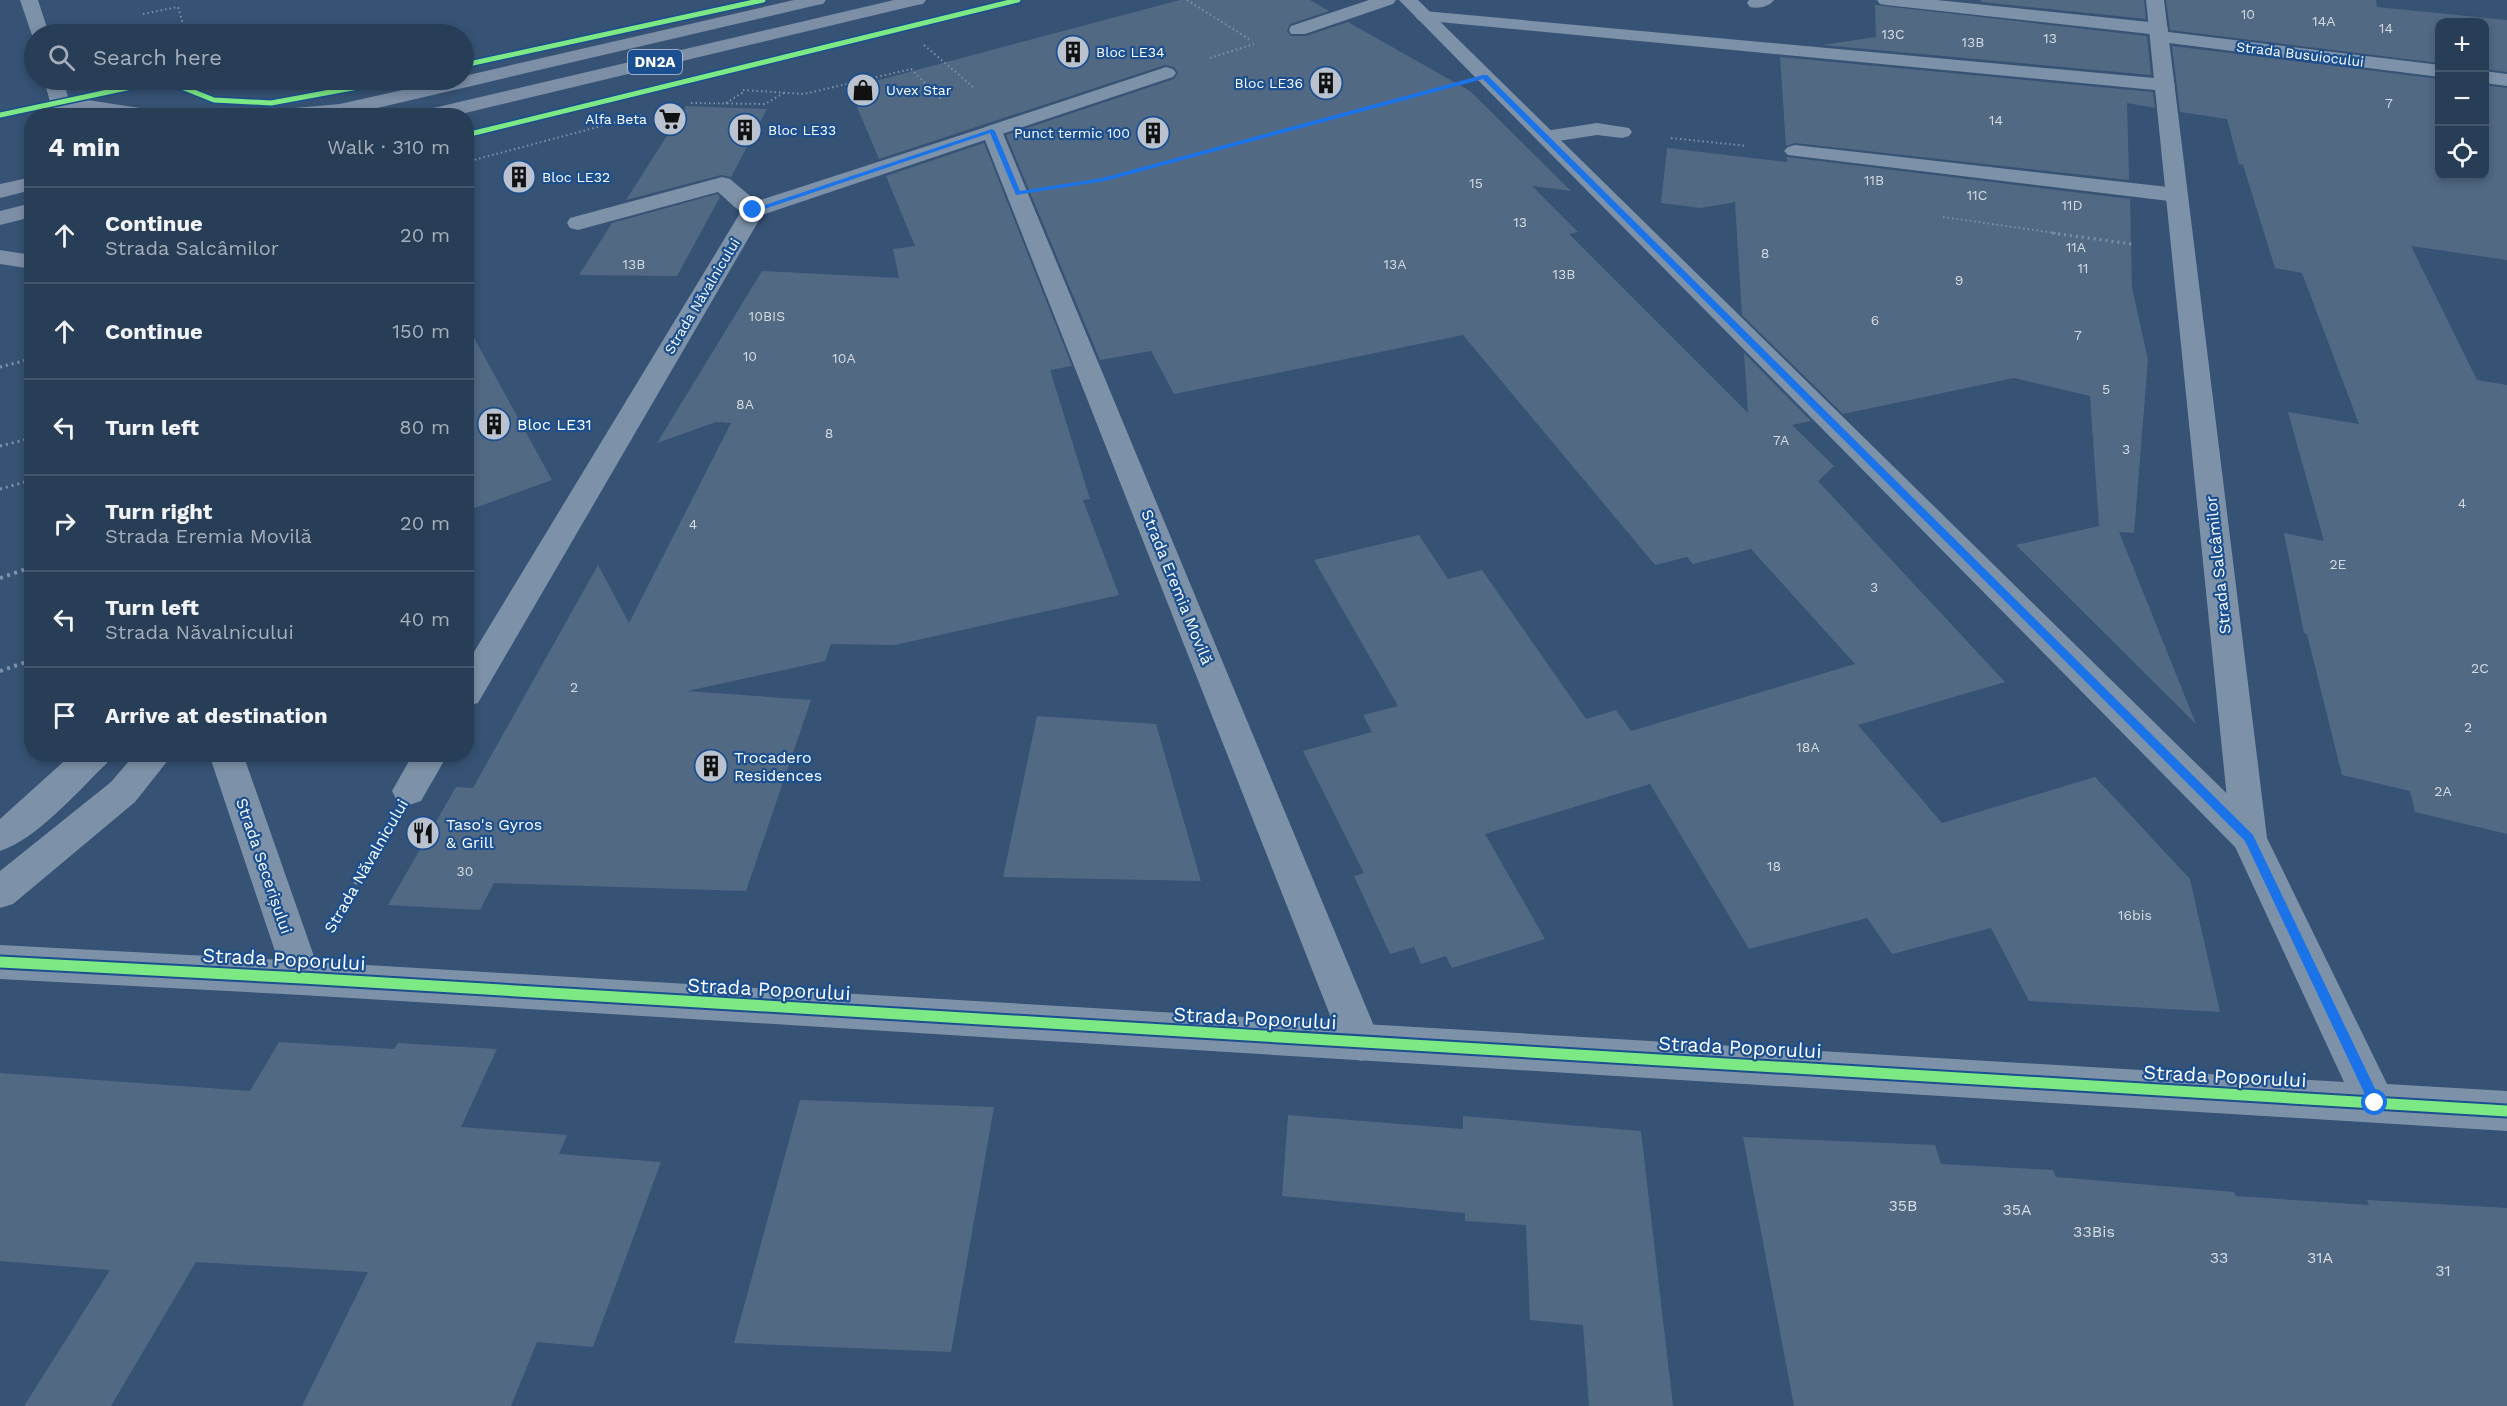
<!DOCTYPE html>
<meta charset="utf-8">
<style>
:root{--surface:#283e57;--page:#344961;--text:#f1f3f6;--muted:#a5aeba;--line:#44576d}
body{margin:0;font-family:"Work Sans",sans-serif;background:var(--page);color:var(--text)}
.controls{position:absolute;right:18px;top:18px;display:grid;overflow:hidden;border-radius:12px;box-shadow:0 3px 9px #0003}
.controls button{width:54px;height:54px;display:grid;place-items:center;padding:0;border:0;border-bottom:2px solid var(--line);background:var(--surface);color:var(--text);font:30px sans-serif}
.stop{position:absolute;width:18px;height:18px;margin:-14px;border:4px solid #1a73e8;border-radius:50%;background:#fff}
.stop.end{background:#1a73e8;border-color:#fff;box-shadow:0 2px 6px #0008}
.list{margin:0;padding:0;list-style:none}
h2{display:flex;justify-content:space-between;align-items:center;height:78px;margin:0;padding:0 24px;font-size:26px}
h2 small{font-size:20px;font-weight:400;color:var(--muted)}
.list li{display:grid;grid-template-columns:39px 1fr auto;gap:18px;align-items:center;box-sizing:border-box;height:96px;padding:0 24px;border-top:2px solid var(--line)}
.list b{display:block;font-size:22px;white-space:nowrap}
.list p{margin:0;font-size:20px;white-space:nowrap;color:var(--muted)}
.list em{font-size:20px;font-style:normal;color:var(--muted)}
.icon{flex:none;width:33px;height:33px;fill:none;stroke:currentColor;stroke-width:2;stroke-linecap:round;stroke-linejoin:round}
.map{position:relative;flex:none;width:2507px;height:1406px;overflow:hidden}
.search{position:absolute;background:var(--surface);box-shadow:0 3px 9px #0003;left:24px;top:24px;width:450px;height:66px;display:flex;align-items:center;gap:15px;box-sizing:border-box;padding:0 21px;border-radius:33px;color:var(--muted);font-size:22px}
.panel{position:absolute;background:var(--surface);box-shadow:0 3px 9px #0003;left:24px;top:108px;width:450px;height:654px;border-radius:24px}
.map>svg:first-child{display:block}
</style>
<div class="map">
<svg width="2507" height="1406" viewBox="0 0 2507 1406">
<rect width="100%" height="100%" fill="#365274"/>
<!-- building -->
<g fill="#526984">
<polygon points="1180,0 1310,0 1329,11 1290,24 1287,31 1291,36 1306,36 1348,22 1470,91 1571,191 1532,186 1578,232 1569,234 1748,413 1744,353 1811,421 1792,425 1834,466 1818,481 2005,682 1858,725 1942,823 2095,777 2190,879 2220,1012 2029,1001 1991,928 1892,954 1867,918 1749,949 1650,784 1485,834 1545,939 1452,968 1446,956 1421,964 1414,947 1390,954 1354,876 1364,873 1303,751 1372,732 1363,715 1398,706 1314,560 1419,535 1448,579 1482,570 1586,719 1616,710 1631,731 1855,664 1751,549 1693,564 1687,557 1655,565 1463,335 1174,394 1151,351 1100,360 1006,135 1174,79 1178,73 1174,67 1165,65 879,159 849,88"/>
<polygon points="1981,0 2144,0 2146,19 1981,2"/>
<polygon points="2166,0 2376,0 2377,7 2507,20 2507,72 2484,69 2484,22 2439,22 2439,63 2170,30"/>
<polygon points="1875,5 2147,36 2151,75 1822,45 1876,37"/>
<polygon points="2172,46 2439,79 2439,176 2484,176 2484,85 2507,88 2507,260 2411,246 2477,380 2507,385 2507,834 2415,812 2410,791 2342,775 2307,634 2304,633 2284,533 2324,541 2288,412 2359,424 2302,273 2275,268 2243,165 2239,164 2227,119 2180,112"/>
<polygon points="1780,57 2153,92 2155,108 2127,103 2129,180 1795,143 1786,146"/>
<polygon points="686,106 767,109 731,177 721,175 626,200"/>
<polygon points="984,143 1072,366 1050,370 1090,499 1083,500 1119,595 895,645 831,644 825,661 687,691 811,700 746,891 494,883 480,910 388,905 456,787 473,788 598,565 629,623 731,423 716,422 657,443 762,271 899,278 893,249 915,246 886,176"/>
<polygon points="1667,148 1787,162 1787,157 2130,199 2132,288 2148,359 2134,533 2119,532 2196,724 2016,545 2099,526 2090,396 2014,378 1843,414 1742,315 1735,202 1701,208 1661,203"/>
<polygon points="717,194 720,197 677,276 579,275 612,223"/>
<polygon points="466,323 552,480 466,511"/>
<polygon points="1037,716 1156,724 1201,881 1003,877"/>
<polygon points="279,1042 394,1049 398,1043 497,1049 461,1127 567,1135 559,1154 661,1162 593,1347 537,1342 511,1406 302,1406 368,1272 196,1262 111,1406 24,1406 110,1270 0,1261 0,1073 250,1091"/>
<polygon points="800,1100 994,1107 951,1352 734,1343"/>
<polygon points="1288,1115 1463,1129 1463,1116 1641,1131 1673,1406 1589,1406 1583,1325 1530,1320 1526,1225 1465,1221 1465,1213 1282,1196"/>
<polygon points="1743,1137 1935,1145 1941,1164 2053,1170 2056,1177 2234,1192 2236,1196 2369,1205 2367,1200 2507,1208 2507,1406 1794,1406"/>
</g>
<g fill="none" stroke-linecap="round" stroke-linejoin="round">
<!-- path-far2 -->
<g stroke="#7d92a8" stroke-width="2" stroke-dasharray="1.5 3" stroke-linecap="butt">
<polyline points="1187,0 1252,41"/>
<polyline points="143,14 178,7 186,34"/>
<polyline points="448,26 452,34"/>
<polyline points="924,45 973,87"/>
<polyline points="1210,58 1254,44"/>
<polyline points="743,90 804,94 911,69 941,99"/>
<polyline points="691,103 765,104 784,93"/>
<polyline points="726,103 745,91"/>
<polyline points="1671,138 1747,146"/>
<polyline points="466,162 643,115"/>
<polyline points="1067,186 1102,180 1432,91"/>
<polyline points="1943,217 2062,234"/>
</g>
<!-- path-far1 -->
<g stroke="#7d92a8" stroke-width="3" stroke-dasharray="2 4" stroke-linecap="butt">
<polyline points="2052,233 2132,244"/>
<polyline points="0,367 27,360"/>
<polyline points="0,446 32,438"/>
<polyline points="0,489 32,480"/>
</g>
<!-- path -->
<g stroke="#7d92a8" stroke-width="4" stroke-dasharray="3 4.5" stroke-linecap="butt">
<polyline points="0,578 32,567"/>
<polyline points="0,671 32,660"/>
<polyline points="340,910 383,836"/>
</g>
<!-- service -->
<g fill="#7d92a8" fill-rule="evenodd">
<polygon points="1369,0 1396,0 1393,4 1305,34 1291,34 1289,30 1291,26"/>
<path d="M1749 0H1774C1769 7 1758 9 1750 7L1747 3Z"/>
<polygon points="1877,0 1937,0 2159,23 2166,25 2168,29 2166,33 2159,35 1886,5 1880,4"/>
<polygon points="1424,11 2165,79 2172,81 2175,85 2172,89 2165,91 1418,20 1415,16 1418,12"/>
<polygon points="1166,67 1173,69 1176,73 1173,77 999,135 992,137 985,135 982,131 985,127"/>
<polygon points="1597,123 1629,128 1632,132 1629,136 1622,138 1597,135 1545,143 1538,141 1535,137 1538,133 1545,131"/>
<polygon points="1795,145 2177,188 2185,190 2188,195 2185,200 2177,202 1788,155 1784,151 1788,147"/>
<path d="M722 177 730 179 761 205 764 210 761 215C743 219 731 203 718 192L578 230 570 228 567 223 570 218Z"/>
</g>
<!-- minor -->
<g fill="#7d92a8" fill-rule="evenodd">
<polygon points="1399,0 1418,0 2262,828 2267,838 2262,848 2249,853 2236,848"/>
<polygon points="2160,31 2440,65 2440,77 2153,41 2151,37 2153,33"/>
<polygon points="2484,71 2507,74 2507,86 2484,83"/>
<polygon points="992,125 999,127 1002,131 1381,1043 1375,1056 1361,1061 1347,1056 1341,1043 985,140 762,215 478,703 466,706 466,665 745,205"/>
<path d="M72 754H112L107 763C78 791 37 839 0 851V819Z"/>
<polygon points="135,754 173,754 135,802 13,904 0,908 0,871 111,782"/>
<polygon points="413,754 448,754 421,801 409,805 397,801 392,791"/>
<polygon points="0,945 302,961 316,966 321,978 316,990 302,995 0,979"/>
</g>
<!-- tertiary -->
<g fill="#7d92a8" fill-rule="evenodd">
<polygon points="20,0 38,0 49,34 34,34 33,38"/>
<polygon points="2146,0 2164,0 2267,838 2387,1084 2507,1091 2507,1131 302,995 288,990 209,754 243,754 316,962 2344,1082 2231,838"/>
<polygon points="44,80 63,80 74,116 54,116"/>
</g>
<!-- primary -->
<g fill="#7d8ea7" fill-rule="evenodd">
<polygon points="794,0 826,0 823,4 817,5 343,116 262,116 265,112 272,110 340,104 447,80 464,80 464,76"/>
<polygon points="894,0 926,0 923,4 917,5 453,116 415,116 418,112 425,110"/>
<polygon points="61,96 153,110 160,112 163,116 110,116 54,106 51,102 54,98"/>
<polygon points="32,177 32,190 0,198 0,184"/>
<polygon points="32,203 32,217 0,225 0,211"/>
<polygon points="0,250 32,255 32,269 0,264"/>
</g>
<defs>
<g id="cycleway-far1">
<polyline points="464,65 763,0"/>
<polyline points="164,80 214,100 271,103 396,80"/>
<polyline points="0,115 164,80"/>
<polyline points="466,135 1018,0"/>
</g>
<polyline id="cycleway" points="0,962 302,978 2507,1111"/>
</defs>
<!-- cycleway-far1 casing -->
<use href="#cycleway-far1" stroke="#1b4f8f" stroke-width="8"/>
<!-- cycleway casing -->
<use href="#cycleway" stroke="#1b4f8f" stroke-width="15"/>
<!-- cycleway-far1 -->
<use href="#cycleway-far1" stroke="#7ce984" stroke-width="5"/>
<!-- cycleway -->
<use href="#cycleway" stroke="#7ce984" stroke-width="11"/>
</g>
<!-- route -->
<polygon fill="#1a73e8" points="1483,75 1487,75 2253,835 2380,1099 2381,1103 2380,1107 2371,1107 2245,841 1483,79 1105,181 1016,195 990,133 755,212 750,210 992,129 995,131 1020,191 1102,178"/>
<!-- icons -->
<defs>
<symbol id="building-disc" viewBox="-11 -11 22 22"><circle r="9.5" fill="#b9c2ce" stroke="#1b4f8f"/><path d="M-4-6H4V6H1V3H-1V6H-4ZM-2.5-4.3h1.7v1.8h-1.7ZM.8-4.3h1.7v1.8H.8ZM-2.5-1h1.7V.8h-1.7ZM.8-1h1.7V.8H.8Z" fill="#111"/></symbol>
<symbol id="shop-disc" viewBox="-11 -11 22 22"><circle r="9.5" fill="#b9c2ce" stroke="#1b4f8f"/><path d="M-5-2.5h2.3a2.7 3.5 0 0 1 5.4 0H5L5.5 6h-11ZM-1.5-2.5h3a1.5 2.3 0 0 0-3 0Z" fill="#111"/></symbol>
<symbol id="supermarket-disc" viewBox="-11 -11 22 22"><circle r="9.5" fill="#b9c2ce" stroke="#1b4f8f"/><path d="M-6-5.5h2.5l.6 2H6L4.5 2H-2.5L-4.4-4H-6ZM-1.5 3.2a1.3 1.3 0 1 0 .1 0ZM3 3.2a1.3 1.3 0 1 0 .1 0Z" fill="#111"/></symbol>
<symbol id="restaurant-disc" viewBox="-11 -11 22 22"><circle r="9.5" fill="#b9c2ce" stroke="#1b4f8f"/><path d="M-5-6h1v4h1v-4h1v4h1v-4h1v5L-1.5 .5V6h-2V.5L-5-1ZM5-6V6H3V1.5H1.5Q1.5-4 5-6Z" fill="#111"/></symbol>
</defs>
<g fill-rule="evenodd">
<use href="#building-disc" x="1054" y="33" width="38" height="38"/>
<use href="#building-disc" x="1307" y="64" width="38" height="38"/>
<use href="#shop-disc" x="844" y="71" width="38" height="38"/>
<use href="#supermarket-disc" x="651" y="100" width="38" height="38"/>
<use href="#building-disc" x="726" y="111" width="38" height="38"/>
<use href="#building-disc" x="1134" y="114" width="38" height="38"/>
<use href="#building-disc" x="500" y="158" width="38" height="38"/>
<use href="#building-disc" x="475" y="405" width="38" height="38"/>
<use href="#building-disc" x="692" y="747" width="38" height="38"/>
<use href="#restaurant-disc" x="404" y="814" width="38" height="38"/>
</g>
<g text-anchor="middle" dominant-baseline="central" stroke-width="4.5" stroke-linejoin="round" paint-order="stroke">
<!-- number labels -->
<g font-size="14" fill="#d4dae0">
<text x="2248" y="14">10</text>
<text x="2324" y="21">14A</text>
<text x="2386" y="28">14</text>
<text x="1893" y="34">13C</text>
<text x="2050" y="38">13</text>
<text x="1973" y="42">13B</text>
<text x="2389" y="103">7</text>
<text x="1996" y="120">14</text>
<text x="1874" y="180">11B</text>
<text x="1476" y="183">15</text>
<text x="1977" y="195">11C</text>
<text x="2072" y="205">11D</text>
<text x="1520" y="222">13</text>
<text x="2076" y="247">11A</text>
<text x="1765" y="253">8</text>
<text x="634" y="264">13B</text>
<text x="1395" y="264">13A</text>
<text x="2083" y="268">11</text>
<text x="1564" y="274">13B</text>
<text x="1959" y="280">9</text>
<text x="767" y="316">10BIS</text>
<text x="1875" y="320">6</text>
<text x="2078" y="335">7</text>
<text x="750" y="356">10</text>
<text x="844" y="358">10A</text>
<text x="2106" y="389">5</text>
<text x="745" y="404">8A</text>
<text x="829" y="433">8</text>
<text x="1781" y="440">7A</text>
<text x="2126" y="449">3</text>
<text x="2462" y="503">4</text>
<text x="693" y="524">4</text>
<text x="2338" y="564">2E</text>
<text x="1874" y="587">3</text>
<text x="2480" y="668">2C</text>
<text x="574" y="687">2</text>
<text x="2468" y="727">2</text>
<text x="1808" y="747">18A</text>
<text x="2443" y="791">2A</text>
<text x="1774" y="866">18</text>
<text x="465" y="871">30</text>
<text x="2135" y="915">16bis</text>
</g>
<!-- far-poi labels -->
<g font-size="14" fill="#fff" stroke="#1b4f8f" text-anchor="start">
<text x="1096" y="52">Bloc LE34</text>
<text x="1303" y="83" text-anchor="end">Bloc LE36</text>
<text x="886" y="90">Uvex Star</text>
<text x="647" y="119" text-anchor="end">Alfa Beta</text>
<text x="768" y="130">Bloc LE33</text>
<text x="1130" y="133" text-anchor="end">Punct termic 100</text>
<text x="542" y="177">Bloc LE32</text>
</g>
<!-- far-street labels -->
<g font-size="14" fill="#fff" stroke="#1b4f8f">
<text transform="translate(2300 54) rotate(7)">Strada Busuiocului</text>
<text transform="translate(702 296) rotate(-59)">Strada Năvalnicului</text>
</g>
<!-- shield labels -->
<rect fill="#1b4f8f" stroke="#bbcadd" stroke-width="1.5" x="628" y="50" width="54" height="24" rx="4.5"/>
<g font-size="15" font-weight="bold" fill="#fff">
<text x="655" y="62">DN2A</text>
</g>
<!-- poi labels -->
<g font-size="16" fill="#fff" stroke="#1b4f8f" text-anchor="start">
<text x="517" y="424">Bloc LE31</text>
<text x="734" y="757">Trocadero<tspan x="734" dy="18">Residences</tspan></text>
<text x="446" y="824">Taso's Gyros<tspan x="446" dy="18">&amp; Grill</tspan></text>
</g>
<!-- street labels -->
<g font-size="16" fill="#fff" stroke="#1b4f8f">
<text transform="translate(2218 565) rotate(-96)">Strada Salcâmilor</text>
<text transform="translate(1177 587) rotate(68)">Strada Eremia Movilă</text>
<text transform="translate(264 866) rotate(71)">Strada Secerișului</text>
<text transform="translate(366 866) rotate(-60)">Strada Năvalnicului</text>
</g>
<!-- near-number labels -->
<g font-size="16" fill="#d4dae0">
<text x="1903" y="1205">35B</text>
<text x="2017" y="1209">35A</text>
<text x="2094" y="1231">33Bis</text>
<text x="2219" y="1257">33</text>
<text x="2320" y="1257">31A</text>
<text x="2443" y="1270">31</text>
</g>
<!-- near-street labels -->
<g font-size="20" fill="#fff" stroke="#1b4f8f">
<text transform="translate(284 959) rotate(3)">Strada Poporului</text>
<text transform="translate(769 989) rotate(3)">Strada Poporului</text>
<text transform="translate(1255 1018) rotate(3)">Strada Poporului</text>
<text transform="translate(1740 1047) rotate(3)">Strada Poporului</text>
<text transform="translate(2225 1076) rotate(3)">Strada Poporului</text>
</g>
</g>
</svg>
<div class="controls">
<button>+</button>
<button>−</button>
<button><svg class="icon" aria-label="locate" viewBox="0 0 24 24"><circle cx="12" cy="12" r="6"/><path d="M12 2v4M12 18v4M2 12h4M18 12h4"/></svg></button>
</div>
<div class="stop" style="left:2375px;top:1103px"></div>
<div class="stop end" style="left:753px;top:210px"></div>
<div class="search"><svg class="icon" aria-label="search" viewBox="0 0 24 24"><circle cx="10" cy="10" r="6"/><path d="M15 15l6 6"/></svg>Search here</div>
<section class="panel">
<h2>4 min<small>Walk · 310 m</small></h2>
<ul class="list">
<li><svg class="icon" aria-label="ahead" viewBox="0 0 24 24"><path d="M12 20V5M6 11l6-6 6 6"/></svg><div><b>Continue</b><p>Strada Salcâmilor</p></div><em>20 m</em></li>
<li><svg class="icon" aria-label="ahead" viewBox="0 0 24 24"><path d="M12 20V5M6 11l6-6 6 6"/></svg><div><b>Continue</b></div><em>150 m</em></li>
<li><svg class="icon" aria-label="left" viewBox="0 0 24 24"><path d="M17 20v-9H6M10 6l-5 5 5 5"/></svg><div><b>Turn left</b></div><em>80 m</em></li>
<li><svg class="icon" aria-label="right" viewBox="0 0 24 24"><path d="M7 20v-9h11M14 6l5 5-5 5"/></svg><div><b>Turn right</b><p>Strada Eremia Movilă</p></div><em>20 m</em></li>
<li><svg class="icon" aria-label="left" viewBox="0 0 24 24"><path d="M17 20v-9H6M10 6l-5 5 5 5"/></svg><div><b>Turn left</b><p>Strada Năvalnicului</p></div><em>40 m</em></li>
<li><svg class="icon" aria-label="arrive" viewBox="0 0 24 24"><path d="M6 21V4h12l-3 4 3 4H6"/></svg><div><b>Arrive at destination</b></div></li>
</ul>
</section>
</div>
